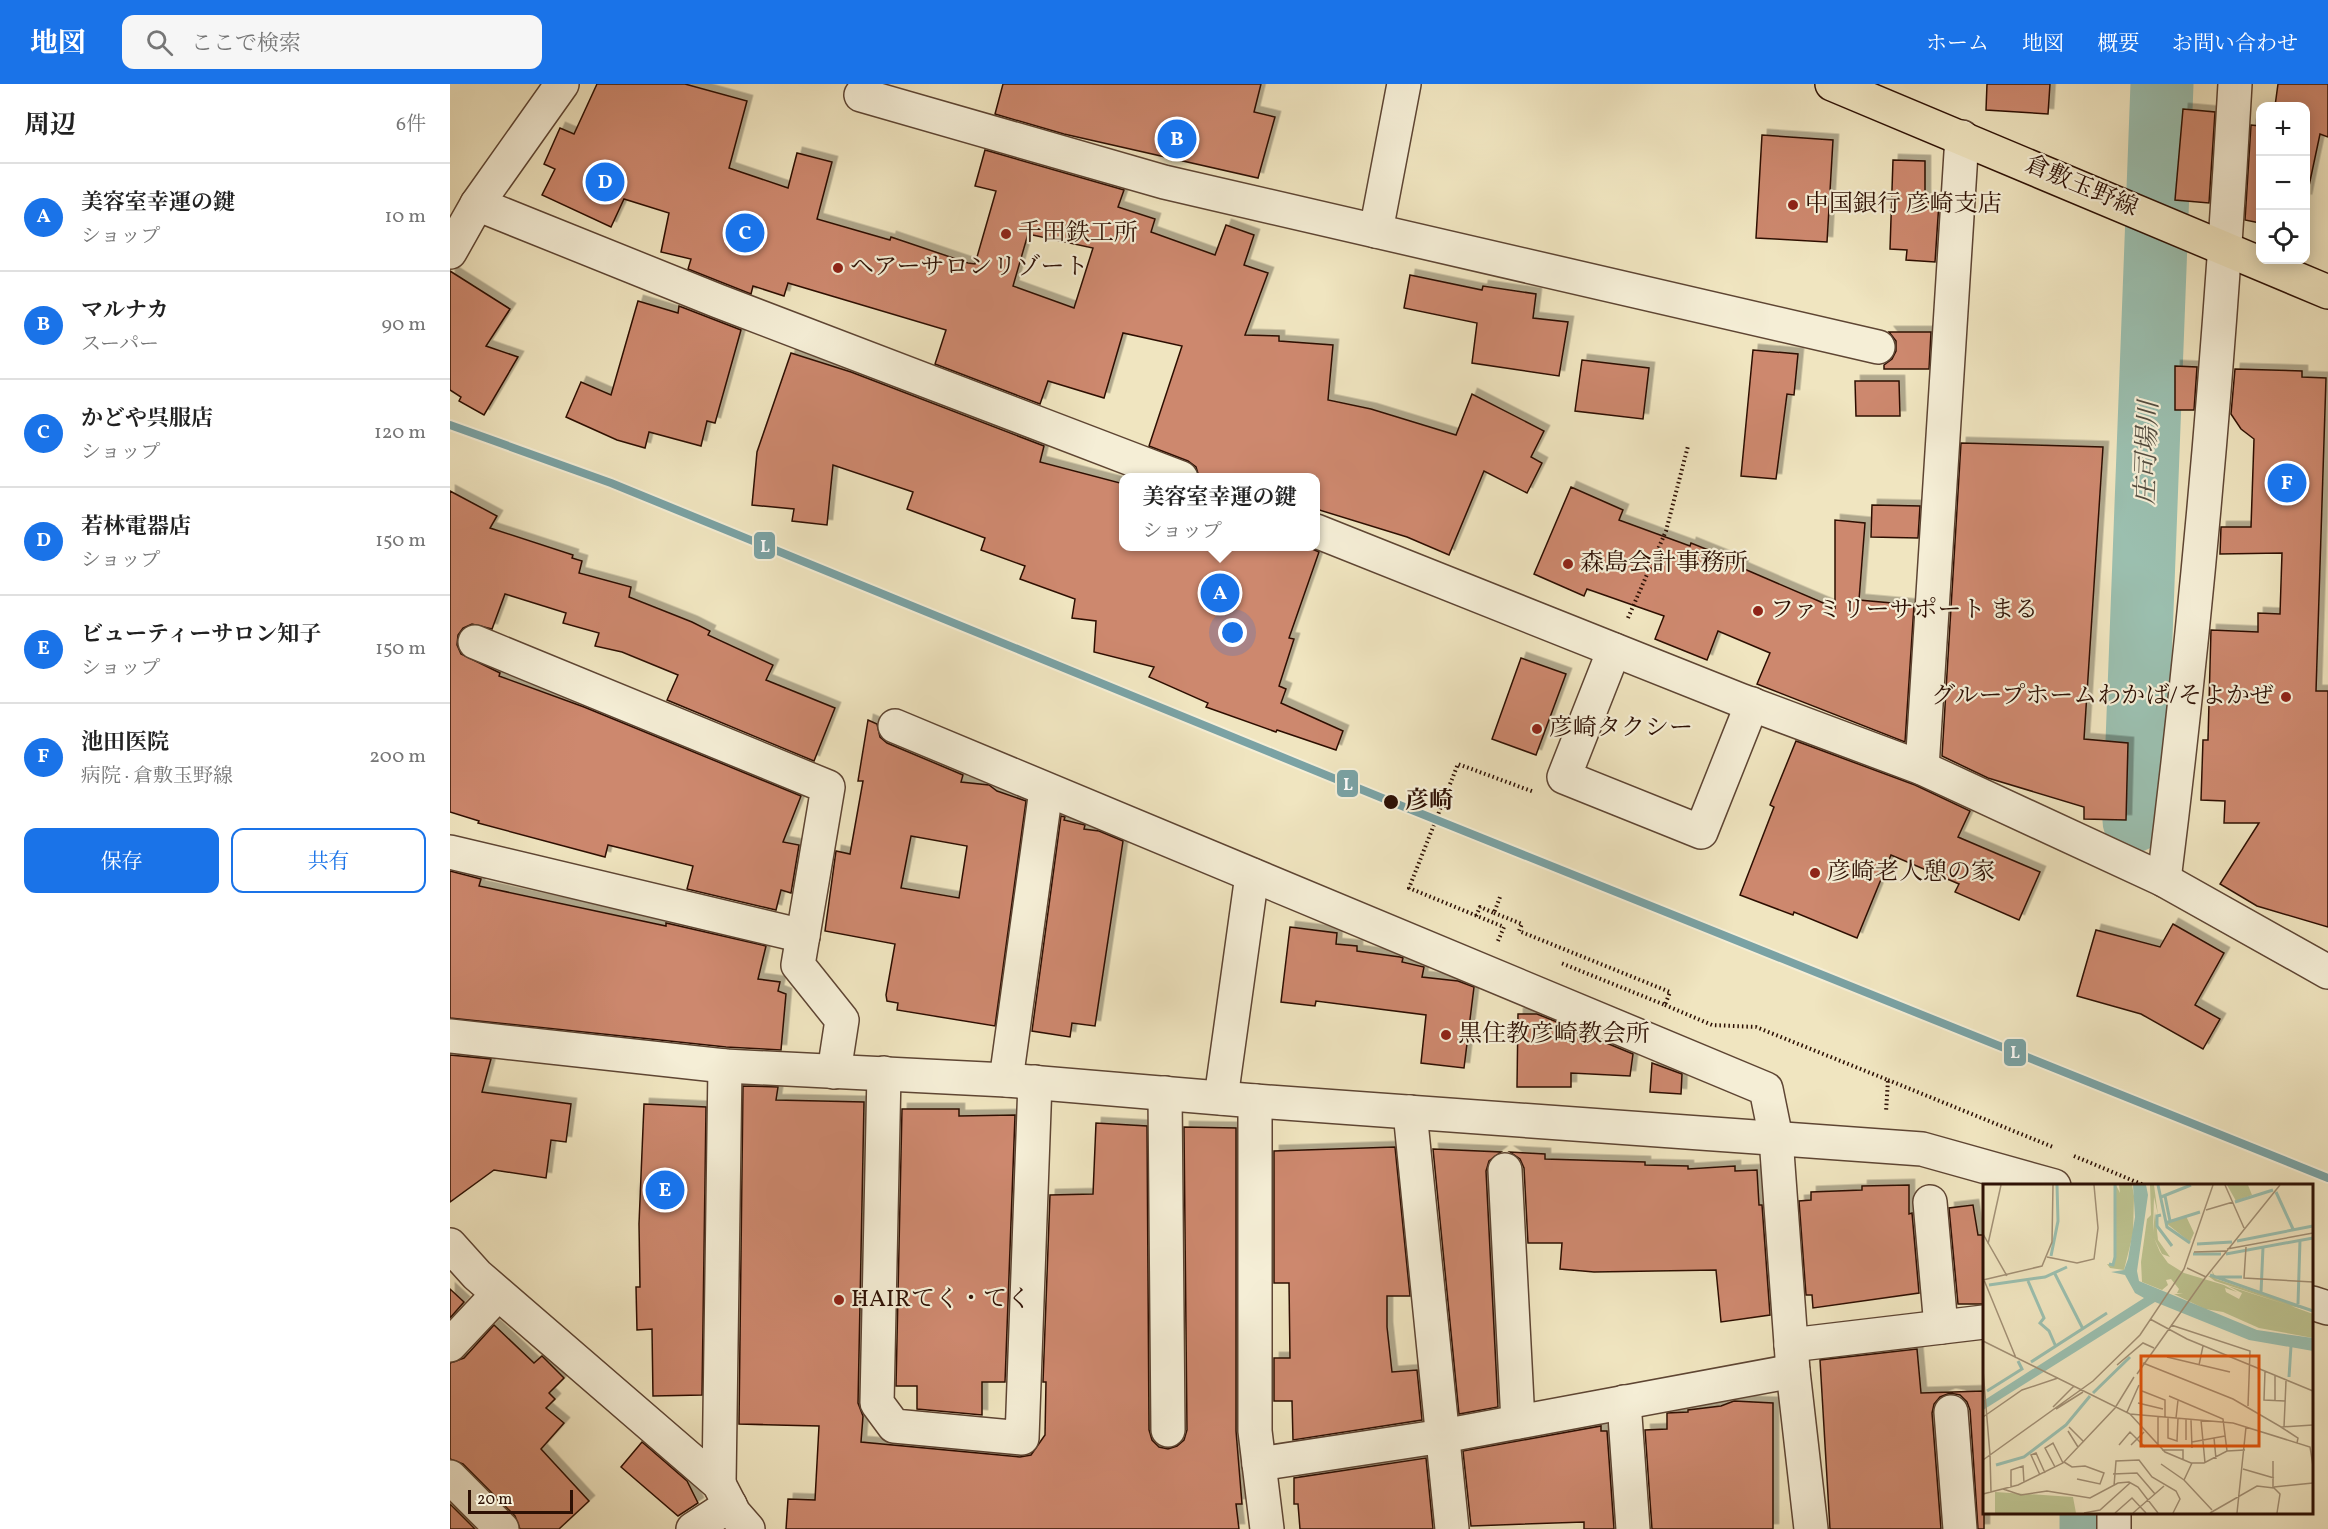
<!DOCTYPE html>
<html lang="ja">
<meta charset="utf-8">
<style>
:root{--surface:#fff;--page:#f6f6f6;--text:#222;--muted:#767676;--line:#e0e0e0;--accent:#1a73e8}
body{margin:0;font-family:Vollkorn,"Noto Serif JP",serif;background:var(--page);color:var(--text)}
.controls{position:absolute;right:18px;top:18px;display:grid;overflow:hidden;border-radius:12px;box-shadow:0 3px 15px #0003}
.controls button{width:54px;height:54px;display:grid;place-items:center;padding:0;border:0;border-bottom:2px solid var(--line);background:var(--surface);color:var(--text);font:30px sans-serif}
.scale{position:absolute;left:18px;bottom:15px;width:105px;box-sizing:border-box;padding-left:6px;border:3px solid #2d1004;border-top:0;font-size:16px;line-height:21px;white-space:nowrap;color:#2d1004;-webkit-text-stroke:4px #f5eed6;paint-order:stroke}
.you{position:absolute;left:783px;top:549px;width:21px;height:21px;margin:-15px;border:4px solid #fff;border-radius:50%;background:#1a73e8;box-shadow:0 0 0 9px #1a73e833}
.badge{display:grid;place-items:center;width:39px;height:39px;border-radius:50%;background:var(--accent);color:#fff;font-size:20px;font-weight:700}
.pin{position:absolute;translate:-50% -50%;border:3px solid #fff;box-shadow:0 2px 6px #0006}
.popup{position:absolute;left:669px;top:389px;width:201px;height:78px;box-sizing:border-box;display:grid;place-content:center;border-radius:12px;background:var(--surface);filter:drop-shadow(0 2px 4px #0005);font-size:20px;white-space:nowrap;color:var(--muted)}
.popup b{font-size:22px;color:var(--text)}
.popup::after{content:'';position:absolute;left:50%;top:100%;margin-left:-12px;border:12px solid transparent;border-top-color:var(--surface)}
.list{margin:0;padding:0;list-style:none}
h2{display:flex;justify-content:space-between;align-items:center;height:78px;margin:0;padding:0 24px;font-size:26px}
h2 small{font-size:20px;font-weight:400;color:var(--muted)}
.list li{display:grid;grid-template-columns:39px 1fr auto;gap:18px;align-items:center;box-sizing:border-box;height:108px;padding:0 24px;border-top:2px solid var(--line)}
.list b{display:block;font-size:22px;white-space:nowrap}
.list p{margin:0;font-size:20px;white-space:nowrap;color:var(--muted)}
.list em{font-size:20px;font-style:normal;color:var(--muted)}
.actions{display:flex;gap:12px;padding:18px 24px}
.actions a{flex:1;padding:14px 0;border:2px solid var(--accent);border-radius:12px;text-align:center;font-size:21px;color:var(--accent)}
.actions .main{background:var(--accent);color:#fff}
.icon{flex:none;width:33px;height:33px;fill:none;stroke:currentColor;stroke-width:2;stroke-linecap:round;stroke-linejoin:round}
.map{position:relative;flex:none;width:1878px;height:1445px;overflow:hidden}
header{display:flex;align-items:center;gap:36px;box-sizing:border-box;height:84px;padding:0 30px;background:var(--accent);color:#fff}
header strong{font-size:28px}
nav{display:flex;gap:33px;margin-inline-start:auto;font-size:21px}
.search{width:420px;height:54px;background:var(--page);display:flex;align-items:center;gap:15px;box-sizing:border-box;padding:0 21px;border-radius:12px;color:var(--muted);font-size:22px}
main{display:flex}
aside{flex:1;background:var(--surface)}
.map>svg:first-child{display:block}
</style>
<header>
<strong>地図</strong>
<div class="search"><svg class="icon" aria-label="search" viewBox="0 0 24 24"><circle cx="10" cy="10" r="6"/><path d="M15 15l6 6"/></svg>ここで検索</div>
<nav><a>ホーム</a><a>地図</a><a>概要</a><a>お問い合わせ</a></nav>
</header>
<main>
<aside>
<h2>周辺<small>6件</small></h2>
<ul class="list">
<li><span class="badge">A</span><div><b>美容室幸運の鍵</b><p>ショップ</p></div><em>10 m</em></li>
<li><span class="badge">B</span><div><b>マルナカ</b><p>スーパー</p></div><em>90 m</em></li>
<li><span class="badge">C</span><div><b>かどや呉服店</b><p>ショップ</p></div><em>120 m</em></li>
<li><span class="badge">D</span><div><b>若林電器店</b><p>ショップ</p></div><em>150 m</em></li>
<li><span class="badge">E</span><div><b>ビューティーサロン知子</b><p>ショップ</p></div><em>150 m</em></li>
<li><span class="badge">F</span><div><b>池田医院</b><p>病院 · 倉敷玉野線</p></div><em>200 m</em></li>
</ul>
<div class="actions"><a class="main">保存</a><a>共有</a></div>
</aside>
<div class="map">
<svg width="1878" height="1445" viewBox="0 0 1878 1445">
<defs>
<filter id="shadow"><feDropShadow dx="5.5" dy="-5.5" stdDeviation="0" flood-color="#0004"/></filter>
</defs>
<rect width="100%" height="100%" fill="#f0e5c0"/>
<filter id="stains"><feTurbulence type="fractalNoise" baseFrequency=".00333" numOctaves="4"/><feColorMatrix values="0 0 0 0 .2 0 0 0 0 .09 0 0 0 0 .02 0 0 0 .5 -.17"/></filter>
<radialGradient id="worn" r=".72"><stop offset=".6" stop-color="#630" stop-opacity="0"/><stop offset="1" stop-color="#630" stop-opacity=".3"/></radialGradient>
<g fill="none" stroke-linecap="round" stroke-linejoin="round">
<!-- river -->
<g stroke="#9bbfaf" stroke-width="63">
<polyline points="1684,737 1712,0"/>
<polyline points="1641,1445 1641,1428"/>
</g>
</g>
<!-- building -->
<g fill="#cd886e" stroke="#2d1004" stroke-width="1.5" fill-rule="evenodd" filter="url(#shadow)">
<path d="M147 0H235L297 17 279 84 338 104 347 69 382 78 367 135 440 156 441 153 518 179 525 180 546 107 525 102 535 66 674 106 668 123 705 135 701 148 765 171 776 141 804 151 794 181 818 189 795 251 829 252V257L883 261 878 316 921 325 1006 351 1022 310 1094 347 1081 373 1092 379 1077 409 1034 387 999 471 957 453 866 425V393H749L746 383 738 377 699 362 732 262 673 249 654 314 598 297 590 320 485 280 496 246 338 199 334 212 303 202 301 210 238 185 241 175 211 168 219 129 174 115 161 143 92 111 105 85 94 80 110 44 124 50ZM578 150 643 164 624 224 563 202Z"/>
<polygon points="553,0 811,0 804,28 825,33 808,94 614,50 545,30"/>
<polygon points="1537,0 1600,0 1598,30 1536,26"/>
<polygon points="1828,0 1878,0 1878,53 1870,50 1856,116 1856,22 1825,22"/>
<polygon points="1733,25 1765,28 1759,119 1725,116"/>
<polygon points="1801,41 1810,42 1810,139 1795,136"/>
<polygon points="1312,51 1383,56 1377,158 1306,154"/>
<polygon points="1443,76 1475,77 1475,118 1489,118 1485,178 1456,176 1457,166 1440,165"/>
<polygon points="0,187 60,225 36,262 68,273 34,331 9,317 11,313 0,306"/>
<polygon points="960,191 1032,206 1033,202 1086,210 1083,234 1118,238 1109,292 1022,279 1027,239 954,224"/>
<polygon points="188,217 228,229 229,222 291,246 265,339 257,337 251,362 199,348 195,364 167,356 116,333 131,298 161,311"/>
<polygon points="1439,248 1481,248 1479,285 1434,285 1434,281 1442,275 1446,267 1446,257"/>
<polygon points="1303,266 1348,270 1344,311 1337,310 1326,395 1291,392"/>
<polygon points="341,269 401,288 594,362 590,378 674,400 674,462 856,462 869,468 839,554 844,555 829,602 836,605 831,619 893,647 886,666 827,646 826,648 756,623 758,619 699,593 704,583 644,568 646,537 622,534 625,515 570,495 575,482 531,466 535,454 457,425 463,408 383,381 377,441 342,437 344,425 302,421 307,368"/>
<polygon points="1132,276 1199,284 1193,335 1125,327"/>
<polygon points="1725,282 1747,283 1744,326 1725,326"/>
<polygon points="1785,285 1852,287 1852,293 1876,294 1866,607 1878,607 1878,843 1807,822 1770,800 1809,739 1774,739 1775,717 1751,716 1753,656 1758,656 1761,546 1808,548 1808,529 1830,530 1832,469 1770,470 1771,443 1801,443 1804,355 1791,345 1781,330"/>
<polygon points="1405,297 1449,297 1450,332 1406,332"/>
<polygon points="1511,359 1653,363 1634,655 1678,659 1676,736 1634,735 1634,723 1538,694 1492,672"/>
<polygon points="1121,403 1173,426 1169,436 1240,462 1241,459 1293,480 1292,484 1385,524 1385,436 1415,439 1409,516 1464,521 1455,658 1307,600 1320,569 1268,547 1257,576 1205,555 1214,532 1137,505 1134,512 1084,490"/>
<polygon points="0,407 47,432 40,444 123,471 122,474 132,477 129,489 181,503 179,513 242,538 260,547 258,551 323,581 316,596 385,624 364,677 217,616 228,591 172,568 145,562 149,549 113,539 116,529 55,510 42,545 22,540 13,544 8,551 7,561 11,570 50,589 49,592 134,623 351,712 333,758 349,761 341,809 331,806 326,826 237,805 243,782 158,761 155,773 28,739 29,737 0,728"/>
<polygon points="1422,421 1470,422 1468,454 1421,453"/>
<polygon points="1071,574 1116,590 1086,671 1042,655"/>
<path d="M418 636 427 640 430 653 437 659 513 691 511 698 539 701 547 707 576 717 545 942 447 926 448 919 437 917 436 911 445 860 375 847 386 767 400 770 413 697H408ZM461 752 517 762 509 814 451 804Z"/>
<polygon points="1346,657 1465,701 1520,727 1508,753 1590,788 1569,836 1505,808 1509,800 1441,771 1407,854 1344,828 1343,831 1290,811 1324,723 1320,721"/>
<polygon points="611,732 615,733 614,736 635,741 634,745 649,747 673,757 645,942 622,939 620,953 582,947"/>
<polygon points="0,787 31,795 29,802 216,842 216,839 316,862 308,895 330,898 328,907 336,910 331,966 276,963 0,934"/>
<polygon points="1723,840 1774,869 1745,921 1770,935 1753,965 1691,930 1627,912 1646,846 1710,863"/>
<polygon points="840,843 887,849 886,860 907,862 907,867 950,873 953,874 952,878 974,883 972,893 1008,897 1024,903 1014,984 971,979 976,931 866,917 865,922 831,918"/>
<polygon points="1068,930 1087,930 1112,940 1112,949 1133,949 1142,953 1142,956 1154,958 1183,970 1180,992 1121,989 1121,1003 1067,1003"/>
<polygon points="0,971 41,975 32,1008 121,1020 116,1058 101,1056 96,1094 44,1086 0,1118"/>
<polygon points="1202,979 1232,990 1231,1010 1200,1008"/>
<polygon points="293,1002 328,1003 326,1016 414,1018 408,1319 413,1332 411,1358 570,1373 581,1371 595,1351 596,1298 593,1298 600,1111 643,1110 646,1039 697,1042 699,1346 702,1356 709,1363 718,1365 727,1362 734,1356 737,1346 734,1043 786,1044 786,1347 792,1420 786,1420 789,1445 336,1445 338,1415 365,1416 369,1342 289,1340"/>
<polygon points="194,1020 256,1023 252,1311 203,1312 202,1245 187,1246 186,1203 190,1203 189,1140"/>
<polygon points="452,1025 509,1025 509,1032 565,1031 555,1298 532,1298 532,1331 467,1325 467,1302 446,1302"/>
<polygon points="945,1063 960,1212 937,1212 937,1243 942,1288 967,1286 972,1336 843,1356 842,1317 824,1317 824,1274 840,1274 839,1199 824,1199 824,1067"/>
<polygon points="983,1065 1051,1068 1039,1077 1036,1087 1048,1323 1009,1330"/>
<polygon points="1060,1068 1095,1070 1095,1075 1195,1078 1195,1081 1238,1082 1238,1085 1285,1082 1285,1087 1307,1086 1309,1121 1312,1121 1320,1231 1271,1238 1266,1186 1144,1188 1110,1185 1112,1159 1078,1159 1074,1084 1070,1075"/>
<polygon points="1459,1101 1459,1130 1462,1129 1469,1209 1363,1224 1362,1211 1356,1211 1349,1117 1361,1116 1361,1108 1412,1106 1412,1102"/>
<polygon points="1523,1121 1528,1151 1534,1151 1534,1220 1508,1220 1499,1124"/>
<polygon points="0,1205 14,1218 0,1234"/>
<polygon points="44,1241 84,1279 92,1272 114,1294 99,1309 105,1315 96,1324 114,1339 91,1365 139,1417 109,1445 70,1445 65,1432 13,1380 0,1375 0,1279 14,1274"/>
<polygon points="1467,1265 1471,1309 1534,1307 1534,1445 1528,1445 1520,1326 1517,1318 1510,1311 1500,1309 1490,1313 1484,1320 1482,1329 1491,1445 1380,1445 1370,1276"/>
<polygon points="1284,1317 1323,1319 1323,1445 1202,1445 1195,1346 1217,1345 1217,1329 1238,1328 1238,1326 1271,1322"/>
<polygon points="1151,1342 1151,1347 1157,1347 1164,1445 1134,1445 1134,1438 1021,1442 1013,1367"/>
<polygon points="192,1358 237,1397 248,1419 228,1432 171,1383"/>
<polygon points="976,1374 983,1445 850,1445 848,1420 844,1420 844,1394"/>
<polygon points="0,1420 25,1445 0,1445"/>
</g>
<g fill="none" stroke-linecap="round" stroke-linejoin="round">
<defs>
<g id="minor">
<polyline points="411,11 714,98 1428,263"/>
<polyline points="27,120 268,217 731,394"/>
<polyline points="926,147 954,0"/>
<polyline points="0,168 27,120 112,0"/>
<polyline points="866,447 1290,616 1472,684 1714,796 1878,888"/>
<polyline points="25,558 378,703 348,881 392,936 384,988"/>
<polyline points="1164,566 1114,693 1251,748 1302,620"/>
<polyline points="445,642 1316,1005 1326,1054 1343,1287 1361,1445"/>
<polyline points="1472,684 1512,53"/>
<polyline points="0,768 353,852"/>
<path d="M1714 796C1747 532 1770 266 1785 0"/>
<polyline points="0,952 275,982 556,996 805,1017 1472,1065 1604,1102"/>
<polyline points="434,989 427,1319 444,1342 572,1354 585,998"/>
<polyline points="556,996 596,706"/>
<polyline points="715,1009 718,1346"/>
<polyline points="771,1014 802,791"/>
<polyline points="805,1017 805,1347 817,1445"/>
<polyline points="960,1028 1002,1445"/>
<polyline points="1055,1086 1068,1338"/>
<polyline points="1480,1118 1491,1243"/>
<polyline points="0,1161 27,1191 269,1400 284,1429 298,1445"/>
<polyline points="1862,1219 1878,1224"/>
<polyline points="0,1261 48,1210"/>
<polyline points="1341,1261 1534,1238"/>
<polyline points="1174,1318 1183,1445"/>
<polyline points="1501,1328 1510,1445"/>
<polyline points="809,1380 993,1352 1343,1287"/>
<polyline points="0,1393 52,1445"/>
<polyline points="269,1400 275,982"/>
<polyline points="243,1445 280,1421"/>
<polyline points="1664,1445 1664,1428"/>
</g>
<polyline id="major" points="1382,0 1878,208"/>
</defs>
<!-- minor casing -->
<use href="#minor" stroke="#5e4533" stroke-width="36"/>
<!-- major casing -->
<use href="#major" stroke="#2d1004" stroke-width="36"/>
<!-- path -->
<g stroke="#2d1004" stroke-width="4" stroke-dasharray="1.5 3" stroke-linecap="butt">
<polyline points="1178,534 1216,447 1238,362"/>
<polyline points="1044,829 1072,840 1069,847 1220,908 1215,921 1111,879"/>
<polyline points="1026,832 1030,823 1044,829 1050,813"/>
<polyline points="1048,857 1054,843 959,804 1008,680 1084,708"/>
<polyline points="1215,921 1262,941 1306,943 1438,996 1436,1028"/>
<polyline points="1438,996 1603,1063"/>
<polyline points="1624,1072 1696,1102"/>
</g>
<!-- minor -->
<use href="#minor" stroke="#f5eed6" stroke-width="33"/>
<!-- major -->
<use href="#major" stroke="#f0e5c0" stroke-width="33"/>
<defs>
<polyline id="rail-1" points="0,341 161,399 942,718 1878,1094"/>
</defs>
<!-- rail-1 casing -->
<use href="#rail-1" stroke="#f5eed6" stroke-width="12"/>
<!-- rail-1 -->
<use href="#rail-1" stroke="#7aa2a4" stroke-width="8"/>
</g>
<!-- markers -->
<g fill="#8f2418" stroke="#f5eed6" stroke-width="2">
<circle cx="1343" cy="121" r="6"/>
<circle cx="556" cy="150" r="6"/>
<circle cx="388" cy="184" r="6"/>
<circle cx="1118" cy="480" r="6"/>
<circle cx="1308" cy="527" r="6"/>
<circle cx="1836" cy="613" r="6"/>
<circle cx="1087" cy="645" r="6"/>
<circle cx="1365" cy="789" r="6"/>
<circle cx="996" cy="951" r="6"/>
<circle cx="389" cy="1216" r="6"/>
</g>
<circle fill="#2d1004" stroke="#f5eed6" stroke-width="2" cx="941" cy="718" r="8"/>
<g text-anchor="middle" dominant-baseline="central" stroke-width="4.5" stroke-linejoin="round" paint-order="stroke">
<!-- street labels -->
<g font-size="24" fill="#2d1004" stroke="#f5eed6">
<text transform="translate(1631 103) rotate(23)">倉敷玉野線</text>
</g>
<!-- poi labels -->
<g font-size="24" fill="#2d1004" stroke="#f5eed6" text-anchor="start">
<text x="1355" y="121">中国銀行 彦崎支店</text>
<text x="568" y="150">千田鉄工所</text>
<text x="400" y="184">ヘアーサロンリゾート</text>
<text x="1130" y="480">森島会計事務所</text>
<text x="1320" y="527">ファミリーサポート まる</text>
<text x="1824" y="613" text-anchor="end">グループホームわかば/そよかぜ</text>
<text x="1099" y="645">彦崎タクシー</text>
<text x="1377" y="789">彦崎老人憩の家</text>
<text x="1008" y="951">黒住教彦崎教会所</text>
<text x="401" y="1216">HAIRてく・てく</text>
</g>
<!-- stop labels -->
<g font-size="24" font-weight="bold" fill="#2d1004" stroke="#f5eed6" text-anchor="start">
<text x="955" y="718">彦崎</text>
</g>
<!-- water labels -->
<g font-size="26" font-style="italic" fill="#544d40" stroke="#f5eed6">
<text transform="translate(1698 369) rotate(-88)">庄司場川</text>
</g>
</g>
<!-- overview -->
<g transform="translate(1533 1100)">
<rect width="330" height="330" fill="#f0e5c0"/>
<path d="M133 1 137 9 136 1H149L151 12 150 50 141 86 127 84 124 80 131 81 132 75ZM167 1H171L175 31 171 13 170 48 172 28 175 56 187 73 179 70 171 54 177 68 185 79 201 89 241 101 254 108 242 104 243 108 256 115 259 109 245 102 305 121 232 97 225 92H230L229 86 233 95 330 127 308 122 330 130V154L276 144 240 128 222 125 191 110H200L194 109 196 105 188 95 183 96 185 101 179 106 159 98 158 78 164 35 168 31ZM244 1H265L269 11 253 17ZM203 32 211 49 207 58 183 39ZM12 308 90 313 93 329H12Z" fill="#bdc390"/>
<path d="M150 1H163L165 11 154 87 156 97 274 146 330 154V167L266 156 172 118 0 226V217L161 114 152 109 142 91 128 88 141 86 145 75 152 33Z" fill="#9bbfaf"/>
<path fill="none" stroke="#9bbfaf" stroke-width="3" d="M175 1 184 43 207 59M293 8 310 45M182 12 187 37M178 13 208 1M252 18 290 6M178 31 174 32V42L189 62M182 39 217 28M254 57 330 42M214 60 249 58M210 70H238M243 70 330 54M68 72 75 37 74 1M126 80 130 81 132 73V1M71 88 100 145M227 91 330 127M232 93H259M45 97 61 134 57 139 66 147 73 163M6 101 62 93 84 83M278 109 280 63M315 120 317 56M48 178 124 129M306 193 308 162M4 207 39 185 35 177M110 209 147 173M13 281 41 273 83 241 107 212"/>
<path fill="none" stroke="#a29075" stroke-width="1.5" d="M242 1 261 44M223 26 250 18M0 50 24 92M5 60 18 1M263 63 261 94 330 98M244 65 330 49M211 68 243 67M64 73 94 79 111 75 115 44 111 1M204 84 223 93M0 96 59 82 69 58 70 1M1 96 33 174M167 135 204 155 330 207M188 141 267 167 265 222M0 157 147 230 250 239 327 263 330 282M184 173 247 188M160 179 250 215 298 243 330 241M134 181 160 159 171 164M216 181 220 162M0 186 7 271M282 187 281 216 302 217M154 190 222 94 297 1M159 207 182 216V234M186 212 240 235 244 267M292 217V192M155 219 180 225M70 223 91 202M73 225 100 208M144 228 156 201M147 230 182 268 208 279H221L244 267 262 266M0 233 39 206 75 194M185 234V254L194 257 195 234M193 234 195 216M203 235V256M208 236 209 264M218 236 222 279M86 243 101 258M298 243 315 254 314 259M301 243 303 197M85 247 95 263M231 254 233 275M209 258 242 252M175 260V233M136 261 147 248 162 263M148 261 161 248M179 266H200V276M7 271 8 308M0 276 110 197 157 151 201 85 230 1M290 277V303L297 310 294 329M81 278 89 283 102 282 121 289 117 300 94 295M178 280 201 296 229 326M72 283 62 264 70 259 80 279M260 285 291 294M130 290 154 289 172 310M57 291 48 271 53 269 62 289M201 296 209 279M131 302 133 277 156 276 169 293 193 307 197 315 190 329M28 303V286L40 282 41 299M291 303 330 299M20 305 38 311 64 307 107 314 135 299 146 298 155 303 175 329M0 310 35 301 80 279 132 224 151 193M101 329 117 326 147 299M132 329 149 314 163 329M150 329 181 302M227 329 274 302 291 304M254 329 263 243"/>
<path fill="#df550c" fill-opacity="0.15" stroke="#df550c" stroke-width="3" d="M158 172H276V262H158Z"/>
<rect width="330" height="330" fill="none" stroke="#2d1004" stroke-width="3"/>
</g>
<g stroke="#f5eed6" stroke-width="2">
<rect x="303" y="447" width="23" height="29" rx="6" fill="#7aa2a4"/>
<rect x="886" y="685" width="23" height="29" rx="6" fill="#7aa2a4"/>
<rect x="1553" y="954" width="24" height="29" rx="6" fill="#7aa2a4"/>
</g>
<g font-size="16" text-anchor="middle" font-weight="bold" fill="#fff">
<text x="315" y="468">L</text>
<text x="898" y="706">L</text>
<text x="1565" y="974">L</text>
</g>
<rect width="100%" height="100%" filter="url(#stains)"/>
<rect width="100%" height="100%" fill="url(#worn)"/>
</svg>
<div class="controls">
<button>+</button>
<button>−</button>
<button><svg class="icon" aria-label="locate" viewBox="0 0 24 24"><circle cx="12" cy="12" r="6"/><path d="M12 2v4M12 18v4M2 12h4M18 12h4"/></svg></button>
</div>
<div class="scale">20 m</div>
<div class="you"></div>
<div class="pin badge" style="left:770px;top:509px">A</div>
<div class="popup"><b>美容室幸運の鍵</b>ショップ</div>
<div class="pin badge" style="left:727px;top:55px">B</div>
<div class="pin badge" style="left:295px;top:149px">C</div>
<div class="pin badge" style="left:155px;top:98px">D</div>
<div class="pin badge" style="left:215px;top:1106px">E</div>
<div class="pin badge" style="left:1837px;top:399px">F</div>
</div>
</main>
